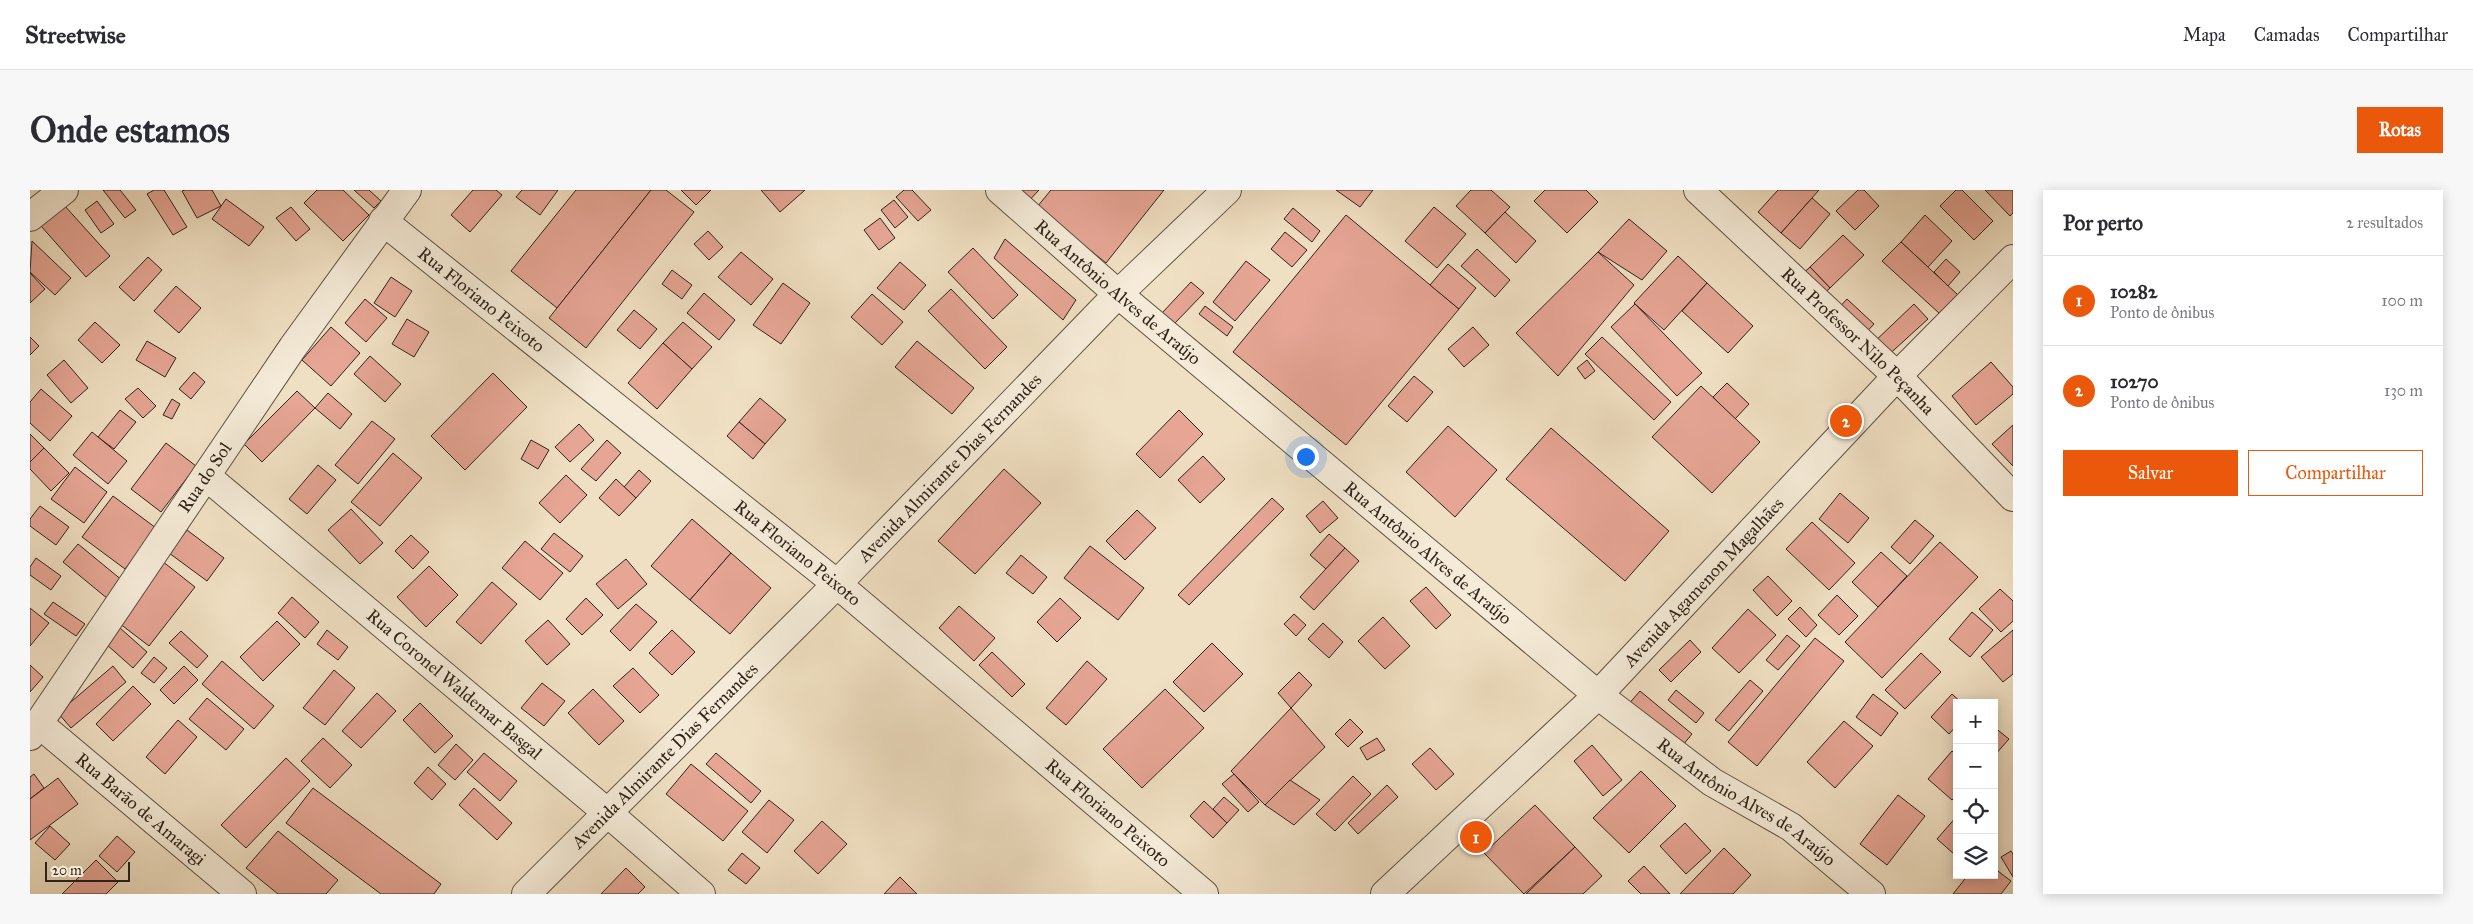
<!DOCTYPE html>
<html lang="pt">
<meta charset="utf-8">
<style>
:root{--surface:#fff;--page:#f7f7f7;--text:#2b2b33;--muted:#7c7c81;--line:#e1e1e2;--accent:#ea580c}
body{margin:0;font-family:"IM FELL Great Primer",serif;background:var(--page);color:var(--text)}
.controls{position:absolute;right:15px;bottom:15px;display:grid;overflow:hidden;border-radius:0px;box-shadow:0 2px 12px #0003}
.controls button{width:45px;height:45px;display:grid;place-items:center;padding:0;border:0;border-bottom:1px solid var(--line);background:var(--surface);color:var(--text);font:25px sans-serif}
.scale{position:absolute;left:15px;bottom:12px;width:85px;box-sizing:border-box;padding-left:5px;border:2px solid #2f241a;border-top:0;font-size:14px;line-height:18px;white-space:nowrap;color:#2f241a;-webkit-text-stroke:4px #f5ebd8;paint-order:stroke}
.you{position:absolute;left:1275px;top:266px;width:18px;height:18px;margin:-12px;border:4px solid #fff;border-radius:50%;background:#1a73e8;box-shadow:0 0 0 8px #1a73e833}
.badge{display:grid;place-items:center;width:32px;height:32px;border-radius:50%;background:var(--accent);color:#fff;font-size:16px;font-weight:700}
.pin{position:absolute;translate:-50% -50%;border:2px solid #fff;box-shadow:0 1px 5px #0006}
.list{margin:0;padding:0;list-style:none}
h2{display:flex;justify-content:space-between;align-items:center;height:65px;margin:0;padding:0 20px;font-size:21px}
h2 small{font-size:16px;font-weight:400;color:var(--muted)}
.list li{display:grid;grid-template-columns:32px 1fr auto;gap:15px;align-items:center;box-sizing:border-box;height:90px;padding:0 20px;border-top:1px solid var(--line)}
.list b{display:block;font-size:19px;white-space:nowrap}
.list p{margin:0;font-size:16px;white-space:nowrap;color:var(--muted)}
.list em{font-size:16px;font-style:normal;color:var(--muted)}
.actions{display:flex;gap:10px;padding:15px 20px}
.actions a{flex:1;padding:11px 0;border:1px solid var(--accent);border-radius:0px;text-align:center;font-size:18px;color:var(--accent)}
.actions .main{background:var(--accent);color:#fff}
.icon{flex:none;width:28px;height:28px;fill:none;stroke:currentColor;stroke-width:2;stroke-linecap:round;stroke-linejoin:round}
.map{position:relative;flex:none;width:1983px;height:704px;overflow:hidden;border-radius:0px}
header{display:flex;align-items:center;gap:30px;box-sizing:border-box;height:70px;padding:0 25px;background:var(--surface);border-bottom:1px solid var(--line)}
header strong{font-size:24px}
nav{display:flex;gap:28px;margin-inline-start:auto;font-size:18px}
.intro{display:flex;align-items:center;justify-content:space-between;box-sizing:border-box;height:120px;padding:0 30px}
h1{margin:0;font-size:35px}
.button{padding:12px 22px;border-radius:0px;background:var(--accent);color:#fff;font-size:18px;font-weight:700}
main{display:flex;gap:30px;padding:0 30px}
aside{flex:1;background:var(--surface);border-radius:0px;box-shadow:0 2px 12px #0003}
.map>svg:first-child{display:block}
</style>
<header>
<strong>Streetwise</strong>
<nav><a>Mapa</a><a>Camadas</a><a>Compartilhar</a></nav>
</header>
<div class="intro"><h1>Onde estamos</h1><a class="button">Rotas</a></div>
<main>
<div class="map">
<svg width="1983" height="704" viewBox="0 0 1983 704">
<rect width="100%" height="100%" fill="#f0e0c3"/>
<filter id="stains"><feTurbulence type="fractalNoise" baseFrequency=".004" numOctaves="4"/><feColorMatrix values="0 0 0 0 .2 0 0 0 0 .09 0 0 0 0 .02 0 0 0 .5 -.17"/></filter>
<radialGradient id="worn" r=".72"><stop offset=".6" stop-color="#630" stop-opacity="0"/><stop offset="1" stop-color="#630" stop-opacity=".3"/></radialGradient>
<!-- building -->
<g fill="#e6a595" stroke="#2f241a">
<polygon points="73,0 90,0 106,20 95,28"/>
<polygon points="124,0 134,0 157,37 143,45 117,4"/>
<polygon points="155,0 182,0 191,16 167,28 152,1"/>
<polygon points="287,0 313,0 339,25 313,51 274,13"/>
<polygon points="324,0 339,0 351,11 344,18"/>
<polygon points="443,0 466,0 472,5 440,42 421,25"/>
<polygon points="492,0 528,0 510,25 486,7"/>
<polygon points="546,0 621,0 527,118 481,81"/>
<polygon points="621,0 636,0 664,22 556,158 519,128"/>
<polygon points="651,0 681,0 666,15"/>
<polygon points="731,0 775,0 750,22"/>
<polygon points="874,0 882,0 901,20 888,31 866,7"/>
<polygon points="979,0 1009,0 995,15"/>
<polygon points="1021,0 1134,0 1076,73 1007,17"/>
<polygon points="1306,0 1343,0 1330,17"/>
<polygon points="1441,0 1461,0 1480,17 1455,43 1426,16"/>
<polygon points="1515,0 1556,0 1568,12 1537,43 1504,11"/>
<polygon points="1748,0 1789,0 1751,43 1728,22"/>
<polygon points="1828,0 1834,0 1849,16 1825,40 1806,21"/>
<polygon points="1926,0 1932,0 1963,31 1944,50 1910,16"/>
<polygon points="1955,0 1983,0 1983,23 1980,26"/>
<polygon points="1782,8 1800,24 1770,59 1751,43"/>
<polygon points="196,9 234,37 219,56 182,29"/>
<polygon points="864,10 878,27 865,38 851,20"/>
<polygon points="67,11 84,34 71,43 55,20"/>
<polygon points="34,15 80,66 56,87 11,36"/>
<polygon points="261,17 280,39 266,51 246,28"/>
<polygon points="1404,17 1436,44 1407,78 1375,51"/>
<polygon points="1263,18 1290,41 1282,52 1254,29"/>
<polygon points="1475,22 1506,51 1486,73 1455,43"/>
<polygon points="1316,25 1429,119 1316,255 1203,162"/>
<polygon points="1895,25 1922,51 1898,77 1871,52"/>
<polygon points="850,28 865,48 849,60 834,40"/>
<polygon points="1599,29 1637,61 1612,90 1568,62"/>
<polygon points="678,41 693,57 679,70 664,54"/>
<polygon points="1255,42 1277,60 1262,77 1241,59"/>
<polygon points="1813,45 1834,65 1800,98 1780,77"/>
<polygon points="975,49 1046,110 1033,130 964,68"/>
<polygon points="2,51 41,88 25,105 0,82"/>
<polygon points="1871,52 1928,105 1910,124 1852,71"/>
<polygon points="943,58 988,105 963,129 918,82"/>
<polygon points="1447,59 1480,90 1465,107 1431,76"/>
<polygon points="711,62 743,89 721,115 688,87"/>
<polygon points="1568,62 1604,95 1528,186 1486,143"/>
<polygon points="1648,66 1677,93 1634,140 1604,113"/>
<polygon points="118,67 132,80 104,111 89,97"/>
<polygon points="1916,69 1930,82 1918,96 1904,82"/>
<polygon points="1216,71 1240,90 1205,131 1183,112"/>
<polygon points="870,72 896,95 874,120 847,98"/>
<polygon points="1418,74 1446,98 1429,119 1400,95"/>
<polygon points="1780,77 1800,98 1789,108 1769,87"/>
<polygon points="642,80 662,95 652,109 632,94"/>
<polygon points="0,83 15,99 0,113"/>
<polygon points="361,87 382,101 365,127 344,113"/>
<polygon points="1161,92 1174,103 1144,134 1132,123"/>
<polygon points="753,93 780,113 751,154 723,135"/>
<polygon points="1677,93 1723,136 1698,163 1652,121"/>
<polygon points="146,96 171,118 149,143 124,121"/>
<polygon points="921,99 977,157 955,179 898,121"/>
<polygon points="674,103 705,130 689,150 657,123"/>
<polygon points="842,104 873,132 852,155 821,127"/>
<polygon points="335,109 357,128 336,152 315,133"/>
<polygon points="1817,109 1844,134 1830,149 1804,123"/>
<polygon points="1605,114 1672,183 1647,206 1581,137"/>
<polygon points="1884,114 1898,129 1854,169 1841,155"/>
<polygon points="1175,116 1203,137 1197,146 1169,124"/>
<polygon points="604,120 627,139 610,159 587,140"/>
<polygon points="377,129 399,142 384,167 362,154"/>
<polygon points="65,132 90,155 72,173 48,150"/>
<polygon points="653,132 682,157 662,179 633,153"/>
<polygon points="301,137 330,163 301,196 272,170"/>
<polygon points="1443,137 1459,155 1434,177 1418,159"/>
<polygon points="0,147 9,156 0,165"/>
<polygon points="1572,147 1641,212 1624,230 1555,164"/>
<polygon points="117,151 146,168 135,187 106,170"/>
<polygon points="887,151 944,198 922,224 865,177"/>
<polygon points="633,153 662,179 627,219 598,193"/>
<polygon points="340,166 371,194 355,212 324,184"/>
<polygon points="34,170 58,198 41,213 17,185"/>
<polygon points="1557,170 1565,181 1555,189 1547,178"/>
<polygon points="1961,172 1983,197 1983,204 1946,235 1922,206"/>
<polygon points="164,182 175,192 161,209 149,199"/>
<polygon points="463,183 497,217 435,280 401,246"/>
<polygon points="1384,186 1403,202 1377,232 1358,216"/>
<polygon points="1697,193 1719,214 1705,229 1683,207"/>
<polygon points="1671,196 1730,252 1682,303 1622,247"/>
<polygon points="108,198 126,216 113,228 95,209"/>
<polygon points="11,199 42,226 20,251 0,233 0,212"/>
<polygon points="267,201 285,218 232,272 214,254"/>
<polygon points="298,203 322,224 310,239 285,218"/>
<polygon points="730,208 756,230 735,254 709,232"/>
<polygon points="142,209 150,214 142,229 133,225"/>
<polygon points="90,220 106,232 84,259 68,247"/>
<polygon points="1149,220 1173,244 1130,288 1106,264"/>
<polygon points="342,231 365,249 328,294 305,275"/>
<polygon points="709,232 735,254 723,269 697,246"/>
<polygon points="549,234 564,250 540,272 525,257"/>
<polygon points="1983,235 1983,276 1962,254"/>
<polygon points="1418,236 1467,280 1425,327 1376,282"/>
<polygon points="1521,238 1639,341 1595,391 1476,289"/>
<polygon points="62,242 97,271 78,294 43,265"/>
<polygon points="0,244 14,258 0,272"/>
<polygon points="501,250 519,260 508,279 491,269"/>
<polygon points="577,250 591,263 566,291 551,279"/>
<polygon points="136,253 166,276 131,322 101,299"/>
<polygon points="14,258 39,283 21,301 0,279 0,272"/>
<polygon points="363,263 392,288 350,336 321,312"/>
<polygon points="1173,266 1195,289 1170,313 1148,290"/>
<polygon points="288,275 306,290 277,324 259,309"/>
<polygon points="45,277 77,302 54,333 21,309"/>
<polygon points="974,279 1011,313 945,384 908,351"/>
<polygon points="609,280 621,291 606,308 594,297"/>
<polygon points="536,285 557,305 530,333 509,313"/>
<polygon points="586,289 606,308 589,326 569,308"/>
<polygon points="1810,303 1839,328 1818,353 1789,329"/>
<polygon points="83,306 126,338 95,379 52,347"/>
<polygon points="1242,308 1254,319 1159,415 1148,405"/>
<polygon points="1293,311 1308,328 1290,343 1276,326"/>
<polygon points="10,316 39,337 26,355 0,336 0,329"/>
<polygon points="321,319 353,353 330,374 298,340"/>
<polygon points="1107,320 1126,338 1095,370 1076,351"/>
<polygon points="662,329 701,363 660,410 621,376"/>
<polygon points="1885,330 1904,346 1880,374 1861,357"/>
<polygon points="1782,332 1825,373 1799,400 1756,359"/>
<polygon points="157,340 194,368 177,391 139,363"/>
<polygon points="524,343 553,366 540,382 511,359"/>
<polygon points="1299,344 1315,358 1296,379 1280,365"/>
<polygon points="381,345 399,362 383,379 365,361"/>
<polygon points="495,351 533,383 510,410 472,378"/>
<polygon points="1910,352 1948,387 1852,488 1815,452"/>
<polygon points="48,354 93,391 78,409 33,372"/>
<polygon points="1060,356 1114,398 1088,430 1034,388"/>
<polygon points="1315,358 1329,371 1284,420 1270,407"/>
<polygon points="1851,362 1877,386 1848,417 1822,392"/>
<polygon points="701,363 741,398 700,444 660,410"/>
<polygon points="991,365 1017,387 1003,404 976,383"/>
<polygon points="6,368 31,386 21,400 0,385 0,377"/>
<polygon points="596,369 617,394 588,419 566,394"/>
<polygon points="132,371 165,397 119,456 85,430"/>
<polygon points="399,376 428,405 396,437 367,407"/>
<polygon points="1738,386 1762,411 1747,426 1723,400"/>
<polygon points="462,392 487,414 451,454 426,432"/>
<polygon points="1396,397 1421,425 1406,439 1380,411"/>
<polygon points="1970,399 1983,411 1983,431 1971,442 1949,419"/>
<polygon points="1807,405 1828,426 1809,445 1788,425"/>
<polygon points="262,407 289,432 275,448 248,423"/>
<polygon points="556,408 573,425 552,445 536,429"/>
<polygon points="1030,408 1051,428 1027,452 1007,432"/>
<polygon points="23,412 55,434 46,446 14,424"/>
<polygon points="606,414 627,432 600,461 580,441"/>
<polygon points="929,416 965,448 944,471 909,438"/>
<polygon points="1770,417 1787,435 1776,447 1758,429"/>
<polygon points="0,418 19,433 0,456"/>
<polygon points="1718,419 1746,445 1709,483 1682,458"/>
<polygon points="1942,422 1963,440 1940,467 1919,449"/>
<polygon points="1264,424 1276,435 1266,446 1254,434"/>
<polygon points="1353,427 1380,456 1355,479 1328,451"/>
<polygon points="518,430 540,454 517,475 495,451"/>
<polygon points="247,431 270,454 233,491 210,467"/>
<polygon points="1293,433 1313,452 1299,468 1278,449"/>
<polygon points="90,438 117,462 103,478 76,454"/>
<polygon points="297,440 318,457 308,470 287,454"/>
<polygon points="642,440 665,462 642,485 619,463"/>
<polygon points="1983,440 1983,484 1973,492 1951,467"/>
<polygon points="151,441 178,466 167,478 139,453"/>
<polygon points="1757,445 1770,456 1748,480 1736,470"/>
<polygon points="1785,448 1814,471 1727,576 1698,552"/>
<polygon points="1660,450 1671,462 1641,492 1629,480"/>
<polygon points="1182,453 1213,484 1174,522 1143,492"/>
<polygon points="962,462 995,494 982,507 949,475"/>
<polygon points="1891,463 1911,482 1875,519 1855,500"/>
<polygon points="124,467 137,478 124,493 111,483"/>
<polygon points="192,471 244,516 224,539 172,494"/>
<polygon points="1057,471 1077,489 1036,535 1016,518"/>
<polygon points="0,475 13,487 0,502"/>
<polygon points="83,476 96,492 41,538 28,523"/>
<polygon points="154,476 168,490 144,514 130,500"/>
<polygon points="603,478 629,505 610,523 583,496"/>
<polygon points="304,480 325,498 295,535 273,518"/>
<polygon points="1269,482 1282,495 1261,518 1248,503"/>
<polygon points="1720,490 1733,501 1699,541 1685,530"/>
<polygon points="512,493 535,511 514,536 491,518"/>
<polygon points="103,496 121,514 83,551 66,534"/>
<polygon points="563,499 594,531 569,555 538,523"/>
<polygon points="1135,499 1174,538 1112,598 1073,559"/>
<polygon points="1646,500 1674,523 1666,533 1638,510"/>
<polygon points="1610,501 1662,544 1648,561 1596,517"/>
<polygon points="347,503 366,521 331,558 312,541"/>
<polygon points="1843,504 1868,523 1851,546 1826,527"/>
<polygon points="1922,504 1932,513 1927,513 1927,535 1919,544 1901,527"/>
<polygon points="177,508 214,539 196,560 159,529"/>
<polygon points="390,513 423,546 405,563 373,530"/>
<polygon points="1261,518 1295,557 1235,615 1201,581"/>
<polygon points="1320,529 1333,542 1318,557 1305,544"/>
<polygon points="148,530 167,547 135,584 116,567"/>
<polygon points="1814,531 1843,556 1805,598 1777,572"/>
<polygon points="1964,537 1979,549 1964,566"/>
<polygon points="293,548 322,575 300,598 271,571"/>
<polygon points="1347,548 1355,560 1337,570 1330,558"/>
<polygon points="426,554 443,570 425,590 408,575"/>
<polygon points="1562,555 1592,590 1573,606 1544,571"/>
<polygon points="1400,558 1424,584 1406,600 1382,574"/>
<polygon points="1922,561 1927,566 1927,605 1922,610 1898,589"/>
<polygon points="454,563 487,591 470,611 437,582"/>
<polygon points="686,563 731,601 721,613 676,574"/>
<polygon points="256,568 280,591 216,658 191,635"/>
<polygon points="661,574 718,621 693,651 636,604"/>
<polygon points="398,577 416,594 402,610 384,593"/>
<polygon points="1611,581 1646,616 1599,663 1563,628"/>
<polygon points="4,584 14,598 0,609 0,587"/>
<polygon points="1204,584 1229,612 1218,622 1192,594"/>
<polygon points="1323,586 1341,604 1305,641 1286,624"/>
<polygon points="28,588 48,614 0,650 0,609"/>
<polygon points="1260,590 1290,610 1264,635 1235,615"/>
<polygon points="1357,595 1368,607 1328,644 1318,633"/>
<polygon points="283,598 411,694 404,704 351,704 256,633"/>
<polygon points="444,598 482,633 467,650 429,615"/>
<polygon points="1868,605 1895,626 1857,675 1830,654"/>
<polygon points="1194,607 1209,620 1197,633 1183,619"/>
<polygon points="739,610 764,630 737,663 712,642"/>
<polygon points="1174,611 1197,633 1183,648 1160,626"/>
<polygon points="1505,615 1545,657 1494,704 1454,663"/>
<polygon points="1927,626 1927,662 1924,664 1907,649"/>
<polygon points="792,631 817,654 788,684 764,661"/>
<polygon points="1655,633 1681,661 1656,684 1630,656"/>
<polygon points="20,636 40,654 25,670 5,653"/>
<polygon points="248,641 308,690 296,704 248,704 216,678"/>
<polygon points="87,646 105,662 87,682 69,666"/>
<polygon points="1545,657 1572,686 1553,704 1496,704"/>
<polygon points="1694,658 1721,685 1703,704 1650,704"/>
<polygon points="1981,661 1983,664 1983,687 1971,667"/>
<polygon points="712,663 730,678 716,694 698,680"/>
<polygon points="66,670 88,692 76,704 32,704"/>
<polygon points="1614,676 1640,704 1611,704 1598,691"/>
<polygon points="596,678 615,697 608,704 571,704"/>
<polygon points="1964,678 1981,691 1971,704 1923,704 1938,685 1964,685"/>
<polygon points="870,687 887,704 854,704"/>
</g>
<g fill="none" stroke-linecap="round" stroke-linejoin="round">
<defs>
<g id="minor">
<path id="s1" d="M970 0 1088 104 1568 505 1682 592 1761 637 1841 704"/>
<path id="s2" d="M1668 0 1867 186 1983 307"/>
<polyline points="0,27 34,0"/>
<path id="s3" d="M353 31 807 394 1174 704"/>
<path id="s4" d="M176 286 579 624 671 704"/>
<path id="s5" d="M8 533 212 704"/>
<path id="s6" d="M0 546 263 157 377 0"/>
<path id="s7" d="M496 704 807 394 1088 104 1197 0"/>
<path id="s8" d="M1355 704 1568 505 1867 186 1983 69"/>
</g>
</defs>
<!-- minor casing -->
<use href="#minor" stroke="#5f5344" stroke-width="30"/>
<!-- minor -->
<use href="#minor" stroke="#f5ebd8" stroke-width="28"/>
</g>
<g text-anchor="middle" dominant-baseline="central" stroke-width="4.5" stroke-linejoin="round" paint-order="stroke">
<!-- street labels -->
<g font-size="18" fill="#2f241a" stroke="#f5ebd8">
<text stroke="none"><textPath href="#s1" startOffset="156">Rua Antônio Alves de Araújo</textPath></text>
<text stroke="none"><textPath href="#s3" startOffset="126">Rua Floriano Peixoto</textPath></text>
<text stroke="none"><textPath href="#s2" startOffset="220">Rua Professor Nilo Peçanha</textPath></text>
<text stroke="none"><textPath href="#s7" startOffset="601">Avenida Almirante Dias Fernandes</textPath></text>
<text stroke="none"><textPath href="#s6" startOffset="312">Rua do Sol</textPath></text>
<text stroke="none"><textPath href="#s3" startOffset="531">Rua Floriano Peixoto</textPath></text>
<text stroke="none"><textPath href="#s1" startOffset="561">Rua Antônio Alves de Araújo</textPath></text>
<text stroke="none"><textPath href="#s8" startOffset="446">Avenida Agamenon Magalhães</textPath></text>
<text stroke="none"><textPath href="#s4" startOffset="324">Rua Coronel Waldemar Basgal</textPath></text>
<text stroke="none"><textPath href="#s7" startOffset="196">Avenida Almirante Dias Fernandes</textPath></text>
<text stroke="none"><textPath href="#s1" startOffset="966">Rua Antônio Alves de Araújo</textPath></text>
<text stroke="none"><textPath href="#s5" startOffset="134">Rua Barão de Amaragi</textPath></text>
<text stroke="none"><textPath href="#s3" startOffset="936">Rua Floriano Peixoto</textPath></text>
</g>
</g>
<rect width="100%" height="100%" filter="url(#stains)"/>
<rect width="100%" height="100%" fill="url(#worn)"/>
</svg>
<div class="controls">
<button>+</button>
<button>−</button>
<button><svg class="icon" aria-label="locate" viewBox="0 0 24 24"><circle cx="12" cy="12" r="6"/><path d="M12 2v4M12 18v4M2 12h4M18 12h4"/></svg></button>
<button><svg class="icon" aria-label="layers" viewBox="0 0 24 24"><path d="M12 4l9 5-9 5-9-5zM3 14l9 5 9-5"/></svg></button>
</div>
<div class="scale">20 m</div>
<div class="you"></div>
<div class="pin badge" style="left:1446px;top:647px">1</div>
<div class="pin badge" style="left:1816px;top:231px">2</div>
</div>
<aside>
<h2>Por perto<small>2 resultados</small></h2>
<ul class="list">
<li><span class="badge">1</span><div><b>10282</b><p>Ponto de ônibus</p></div><em>100 m</em></li>
<li><span class="badge">2</span><div><b>10270</b><p>Ponto de ônibus</p></div><em>130 m</em></li>
</ul>
<div class="actions"><a class="main">Salvar</a><a>Compartilhar</a></div>
</aside>
</main>
